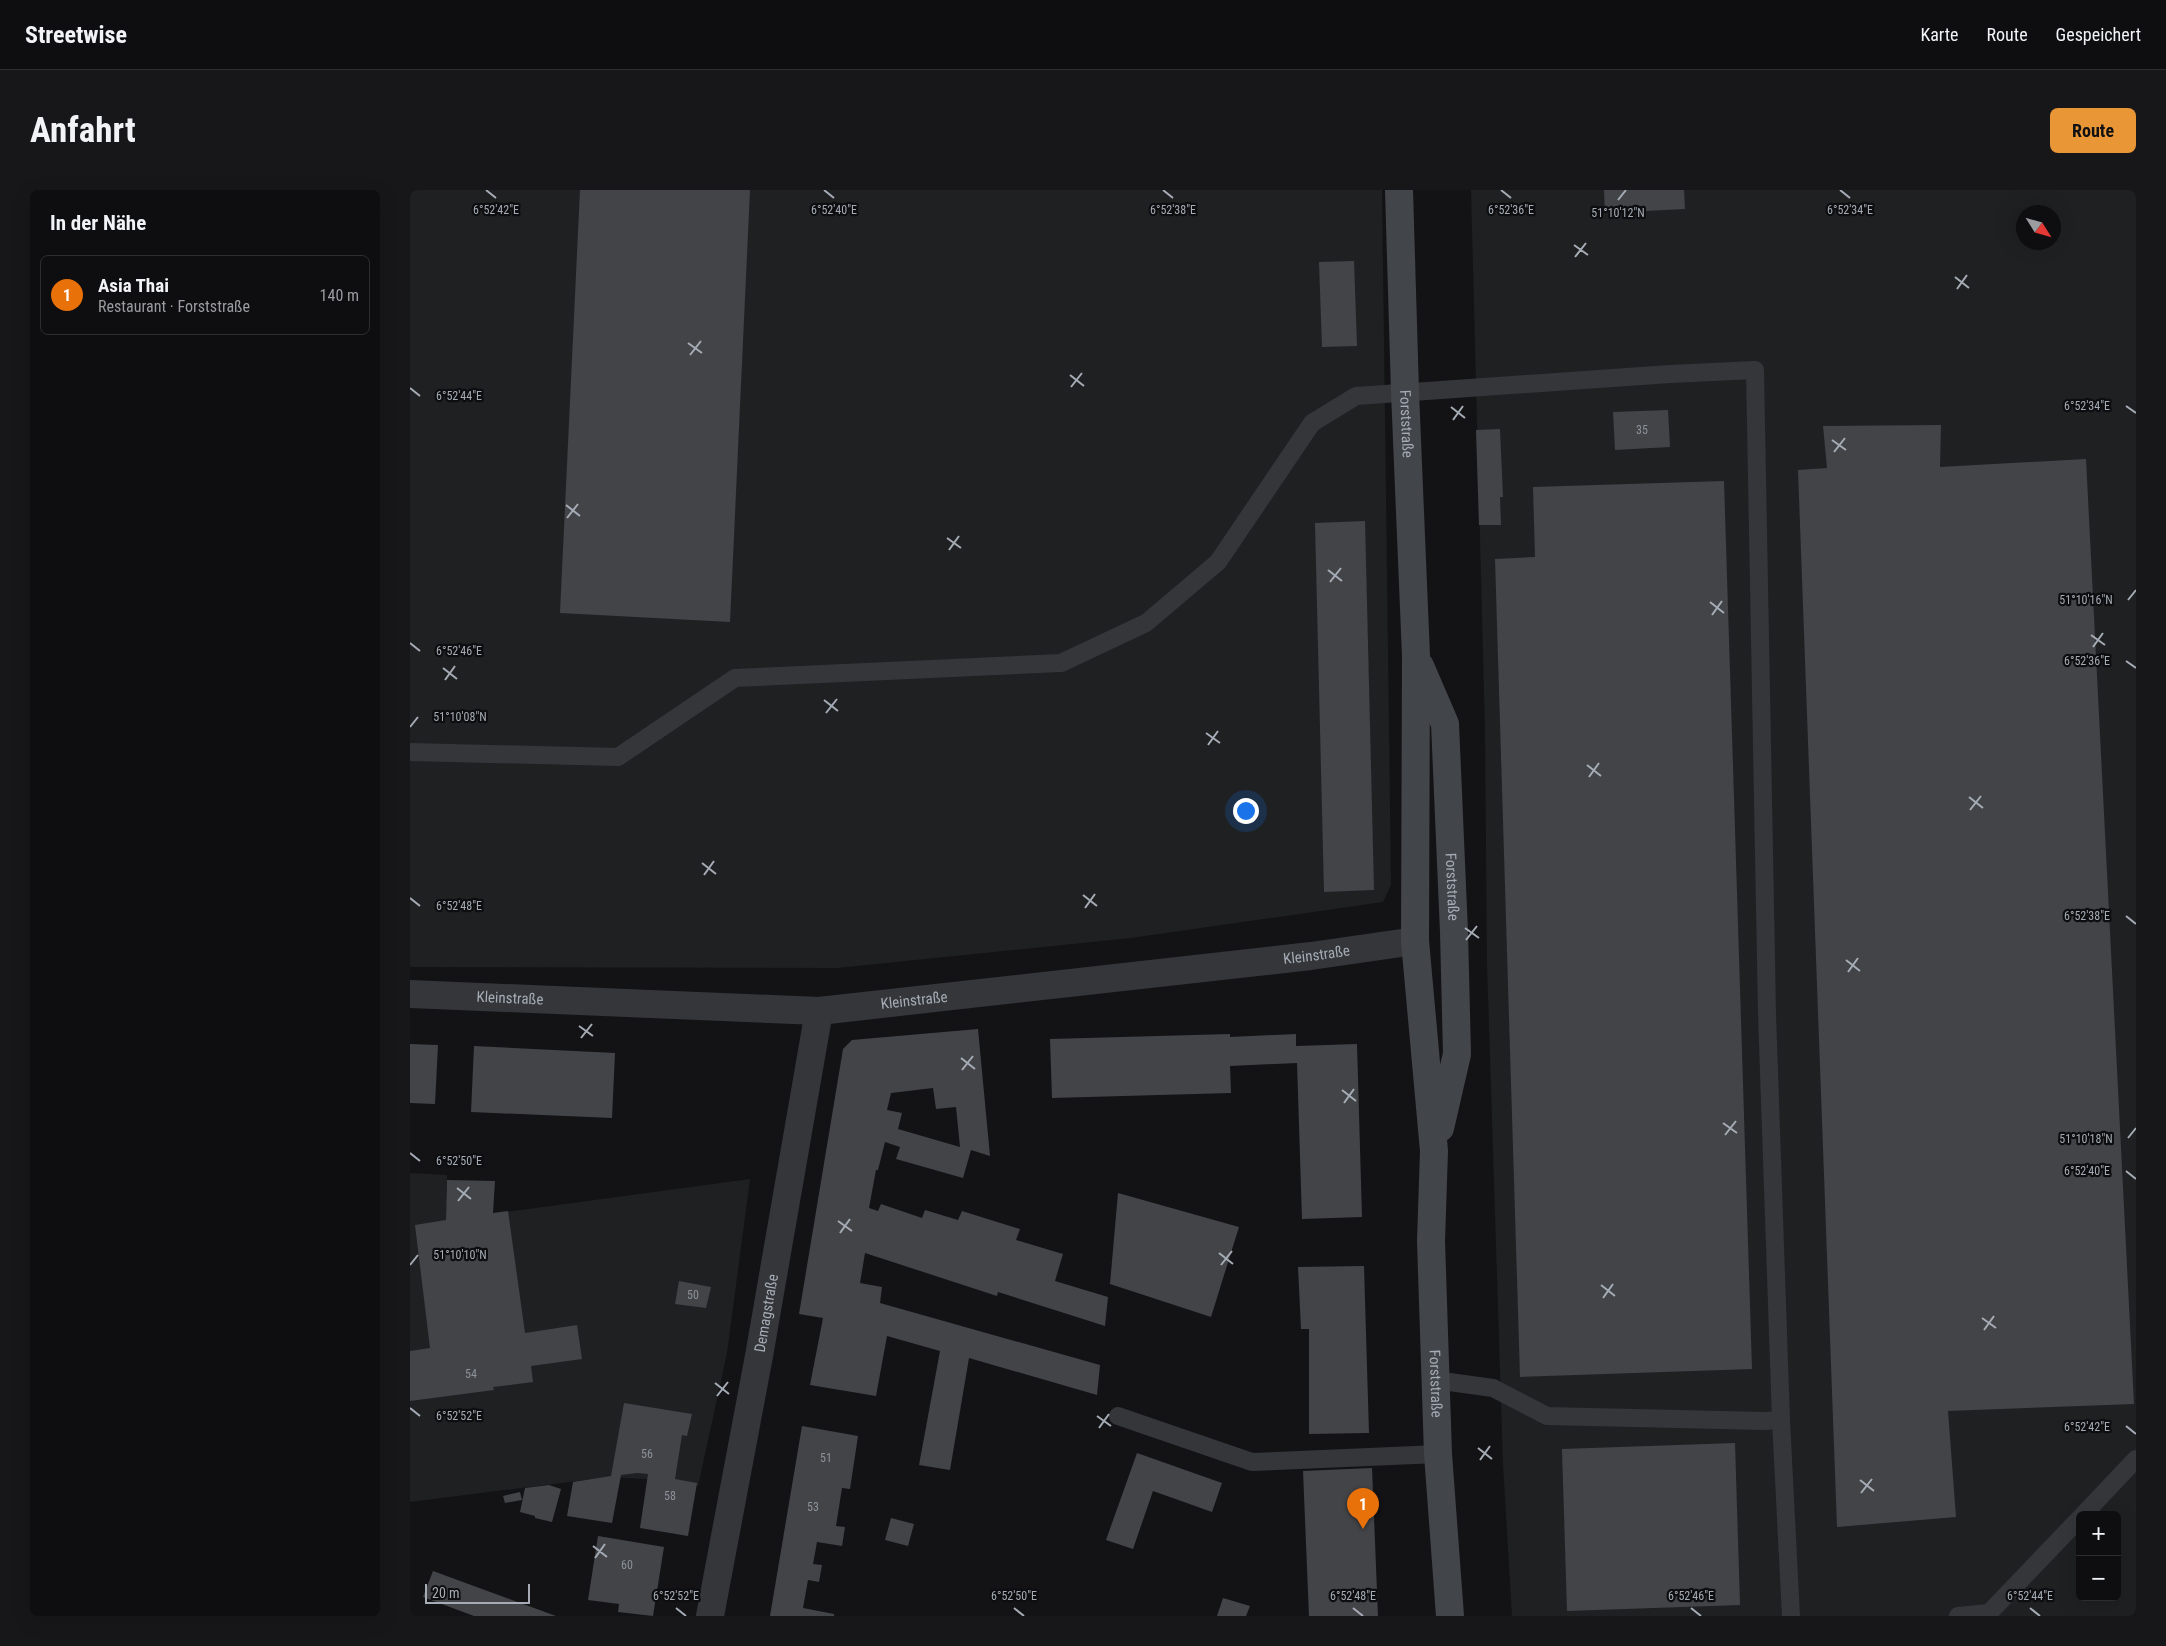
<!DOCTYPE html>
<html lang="de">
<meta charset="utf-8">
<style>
:root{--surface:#0e0e10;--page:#171719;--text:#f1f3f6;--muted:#9b9c9f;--line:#2e2e30;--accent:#e99637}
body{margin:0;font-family:"Roboto Condensed",sans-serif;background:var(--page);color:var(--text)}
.controls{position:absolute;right:15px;bottom:15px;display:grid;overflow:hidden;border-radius:8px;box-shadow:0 5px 20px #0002}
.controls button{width:45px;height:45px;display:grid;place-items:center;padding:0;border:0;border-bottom:1px solid var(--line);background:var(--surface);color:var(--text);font:25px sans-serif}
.compass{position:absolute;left:1606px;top:15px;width:45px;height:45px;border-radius:50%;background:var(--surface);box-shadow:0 5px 20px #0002;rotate:127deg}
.scale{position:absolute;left:15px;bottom:12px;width:105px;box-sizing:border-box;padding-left:5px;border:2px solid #a5acb5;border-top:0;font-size:14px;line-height:18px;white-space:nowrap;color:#a5acb5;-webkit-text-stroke:4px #0e0e10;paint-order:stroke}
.you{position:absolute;left:835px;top:620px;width:18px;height:18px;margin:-12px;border:4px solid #fff;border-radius:50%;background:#1a73e8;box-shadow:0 0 0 8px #1a73e833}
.badge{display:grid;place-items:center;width:32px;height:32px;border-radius:50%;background:var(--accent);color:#fff;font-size:16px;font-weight:700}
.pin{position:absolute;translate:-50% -41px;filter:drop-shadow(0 1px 2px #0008)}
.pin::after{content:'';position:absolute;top:26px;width:18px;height:15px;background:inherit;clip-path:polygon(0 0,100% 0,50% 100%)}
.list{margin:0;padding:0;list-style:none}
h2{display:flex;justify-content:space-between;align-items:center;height:65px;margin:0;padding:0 20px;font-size:21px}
h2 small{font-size:16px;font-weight:400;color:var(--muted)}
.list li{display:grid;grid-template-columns:32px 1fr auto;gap:15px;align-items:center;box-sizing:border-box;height:80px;margin:0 10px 10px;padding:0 10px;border:1px solid var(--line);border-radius:8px}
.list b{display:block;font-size:19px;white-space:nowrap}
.list p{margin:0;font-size:16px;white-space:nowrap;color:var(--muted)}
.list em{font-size:16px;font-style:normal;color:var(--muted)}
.map{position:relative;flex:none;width:1726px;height:1426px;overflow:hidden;border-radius:8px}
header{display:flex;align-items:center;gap:30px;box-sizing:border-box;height:70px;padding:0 25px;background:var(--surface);border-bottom:1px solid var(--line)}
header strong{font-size:24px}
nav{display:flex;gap:28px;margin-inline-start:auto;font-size:18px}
.intro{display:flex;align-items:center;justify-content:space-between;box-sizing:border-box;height:120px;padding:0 30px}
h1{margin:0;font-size:35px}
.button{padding:12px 22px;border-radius:8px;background:var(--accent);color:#111;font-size:18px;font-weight:700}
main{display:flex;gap:30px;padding:0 30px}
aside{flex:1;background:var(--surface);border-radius:8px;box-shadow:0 5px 20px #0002}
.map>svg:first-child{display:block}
</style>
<header>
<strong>Streetwise</strong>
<nav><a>Karte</a><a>Route</a><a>Gespeichert</a></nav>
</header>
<div class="intro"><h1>Anfahrt</h1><a class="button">Route</a></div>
<main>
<aside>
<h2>In der Nähe<small></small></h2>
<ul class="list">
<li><span class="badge" style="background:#e8710a">1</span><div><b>Asia Thai</b><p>Restaurant · Forststraße</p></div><em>140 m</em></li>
</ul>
</aside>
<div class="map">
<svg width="1726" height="1426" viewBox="0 0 1726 1426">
<rect width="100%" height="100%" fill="#131315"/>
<!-- built -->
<g fill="#1f2022" fill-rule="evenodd">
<polygon points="0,0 972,0 981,695 973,712 721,748 427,778 0,777"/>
<path d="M1061 0H1726V1426H1102L1093 1274 1077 773 1075 540ZM1614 22H1644V52H1614ZM1670 1325H1707V1407H1670Z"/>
<polygon points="0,983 37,985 36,1030 340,989 317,1163 288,1296 271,1291 198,1287 0,1312"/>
</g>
<!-- building -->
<g fill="#424448" fill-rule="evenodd">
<polygon points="170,0 340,0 320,432 150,423"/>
<polygon points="1194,0 1274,0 1275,19 1195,23"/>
<polygon points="944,71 947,156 912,157 909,72"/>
<polygon points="1258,220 1260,257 1205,260 1203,222"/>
<polygon points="1531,235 1530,277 1676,269 1724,1214 1538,1221 1546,1327 1427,1337 1388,280 1417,278 1413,236"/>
<polygon points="1090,239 1093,307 1090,307 1091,335 1069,335 1066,240"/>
<polygon points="1314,291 1342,1179 1110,1187 1085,369 1125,367 1123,297"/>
<polygon points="955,331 964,700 914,702 905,333"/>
<path d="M568 839 580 966 561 960 553 988 486 969 490 957 475 952 468 980H466L459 1018 468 1021 471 1014 512 1028 515 1020 548 1030 552 1021 610 1039 606 1050 653 1064 645 1091 698 1107 695 1136 588 1102 587 1106 455 1063 450 1093 472 1097 470 1113 690 1175 687 1205 559 1168 540 1280 509 1275 530 1161 477 1146 466 1206 400 1195 413 1128 389 1124 433 859 442 850ZM523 898 526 919 546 917 550 957 488 939 492 923 477 920 481 903Z"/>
<polygon points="820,844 820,847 886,844 886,856 947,854 952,1027 892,1029 887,873 820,876 821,903 642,908 640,849"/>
<polygon points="0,854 28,855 25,914 0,913"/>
<polygon points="64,856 205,863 202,928 61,922"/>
<polygon points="37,990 85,991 83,1023 98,1021 115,1143 167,1135 172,1169 121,1176 123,1192 83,1197 84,1200 0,1211 0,1161 20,1158 5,1035 36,1030"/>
<polygon points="708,1003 829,1037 801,1127 700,1094"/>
<polygon points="954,1076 959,1243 899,1244 899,1139 891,1139 888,1077"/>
<polygon points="269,1091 301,1097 296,1118 265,1114"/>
<polygon points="214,1213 282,1224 277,1246 272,1245 265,1289 287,1293 278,1346 230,1338 238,1284 227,1283 211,1285 202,1333 157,1326 163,1292 201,1286"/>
<polygon points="392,1236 448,1246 440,1299 432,1298 426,1336 435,1337 432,1356 407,1352 403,1374 412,1375 409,1392 398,1390 393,1418 424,1424 424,1426 360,1426"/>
<polygon points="1325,1253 1330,1415 1157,1421 1152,1259"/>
<polygon points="727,1263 812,1293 802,1322 743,1301 723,1359 696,1350"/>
<polygon points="962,1278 968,1426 899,1426 893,1281"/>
<polygon points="139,1295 151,1299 142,1332 125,1328 125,1326 110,1322 115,1298"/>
<polygon points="110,1302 112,1310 95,1313 93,1306"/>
<polygon points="481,1328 504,1334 498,1356 475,1350"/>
<polygon points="188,1346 254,1357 243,1426 208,1422 209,1414 178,1410"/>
<polygon points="23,1381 146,1426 64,1426 13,1407"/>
<polygon points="813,1408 840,1416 836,1426 807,1426"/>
</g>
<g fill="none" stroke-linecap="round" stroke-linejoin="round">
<!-- lane -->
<g stroke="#34363a" stroke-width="18">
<polyline points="0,562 208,567 325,488 651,473 736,433 808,372 902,233 946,206 1260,184 1345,180 1357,824 1371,1230"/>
<polyline points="1025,1190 1083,1198 1137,1226 1354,1231 1371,1230 1381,1426"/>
<polyline points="708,1226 842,1272 1028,1264"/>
<polyline points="1673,1325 1726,1269"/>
<polyline points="1548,1426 1579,1423 1670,1328"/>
</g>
<!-- street -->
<g stroke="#34363a" stroke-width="28">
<path id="s1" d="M0 804 409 821 901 766 1005 751"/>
<path id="s2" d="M300 1426 349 1166 409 821"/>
</g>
<!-- secondary -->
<g stroke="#42454a" stroke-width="28">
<path id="s3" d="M989 0 995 202 1006 466 1005 751 1024 961 1021 1051 1028 1264 1040 1426"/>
<path id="s4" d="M1010 476 1035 534 1044 742 1047 864 1030 938"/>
</g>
</g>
<!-- ticks -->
<path fill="none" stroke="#a5acb5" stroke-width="2" d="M76 0 86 8M414 0 424 8M753 0 763 8M1091 0 1101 8M1430 0 1440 8M1208 10 1216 0M1164 55 1178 65M1165 67 1176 53M1545 87 1559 98M1547 99 1557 85M278 153 292 163M280 165 291 151M660 185 674 196M661 197 672 183M0 198 10 206M1716 216 1726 223M1041 217 1055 228M1043 230 1053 216M1422 250 1436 260M1424 262 1435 248M156 315 170 326M157 328 168 314M537 348 551 358M539 360 549 346M918 380 932 391M920 392 931 378M1718 410 1726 400M1300 412 1314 423M1302 425 1312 411M1681 445 1695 455M0 453 10 461M1683 457 1693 443M1716 471 1726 478M33 478 47 489M35 490 45 476M414 510 428 521M416 523 427 509M0 537 8 527M796 543 810 553M798 555 808 541M1177 575 1191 586M1179 587 1189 573M1559 607 1573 618M1560 620 1571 606M292 673 306 684M294 685 304 671M673 705 687 716M0 708 10 716M675 718 685 704M1716 726 1726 734M1055 738 1069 748M1056 750 1067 736M1436 770 1450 781M1438 782 1448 768M169 836 183 846M171 848 182 834M551 868 565 879M552 880 563 866M932 900 946 911M934 913 944 899M1313 933 1327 943M1315 945 1326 931M1718 948 1726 938M0 963 10 971M1716 981 1726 989M47 998 61 1009M48 1011 59 997M428 1031 442 1041M430 1043 440 1029M809 1063 823 1074M0 1075 8 1065M811 1075 822 1061M1191 1095 1205 1106M1193 1108 1203 1094M1572 1128 1586 1138M1574 1140 1584 1126M305 1193 319 1204M307 1206 318 1192M0 1218 10 1226M687 1226 701 1236M1716 1236 1726 1244M689 1238 699 1224M1068 1258 1082 1269M1070 1270 1080 1256M1450 1290 1464 1301M1451 1303 1462 1289M183 1356 197 1367M185 1368 195 1354M266 1418 276 1426M604 1418 614 1426M943 1418 953 1426M1281 1418 1291 1426M1620 1418 1630 1426"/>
<g text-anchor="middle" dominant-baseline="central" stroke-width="4.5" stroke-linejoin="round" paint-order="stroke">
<!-- number labels -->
<g font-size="12" fill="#8c929a">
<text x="1232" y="240">35</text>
<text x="283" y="1105">50</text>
<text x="61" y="1184">54</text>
<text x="237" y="1264">56</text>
<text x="416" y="1268">51</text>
<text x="260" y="1306">58</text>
<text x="403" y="1317">53</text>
<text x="217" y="1375">60</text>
</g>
<!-- street labels -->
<g font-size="15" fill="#a5acb5" stroke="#0e0e10">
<text stroke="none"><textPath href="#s3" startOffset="234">Forststraße</textPath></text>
<text stroke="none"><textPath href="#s4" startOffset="226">Forststraße</textPath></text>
<text stroke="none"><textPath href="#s1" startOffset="910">Kleinstraße</textPath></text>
<text stroke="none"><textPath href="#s1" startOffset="100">Kleinstraße</textPath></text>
<text stroke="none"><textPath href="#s1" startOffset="505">Kleinstraße</textPath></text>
<text stroke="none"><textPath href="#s2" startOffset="308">Demagstraße</textPath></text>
<text stroke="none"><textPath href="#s3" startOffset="1195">Forststraße</textPath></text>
</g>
</g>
<g font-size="12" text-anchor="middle" fill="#a5acb5" stroke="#0e0e10" stroke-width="4.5" stroke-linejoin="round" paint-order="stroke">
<text x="86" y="24">6°52'42"E</text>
<text x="1101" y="24">6°52'36"E</text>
<text x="424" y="24">6°52'40"E</text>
<text x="763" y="24">6°52'38"E</text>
<text x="1440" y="24">6°52'34"E</text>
<text x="1208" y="27">51°10'12"N</text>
<text x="49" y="210">6°52'44"E</text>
<text x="1677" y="220">6°52'34"E</text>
<text x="1676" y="414">51°10'16"N</text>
<text x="49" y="465">6°52'46"E</text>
<text x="1677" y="475">6°52'36"E</text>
<text x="50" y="531">51°10'08"N</text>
<text x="49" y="720">6°52'48"E</text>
<text x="1677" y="730">6°52'38"E</text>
<text x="1676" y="953">51°10'18"N</text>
<text x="49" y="975">6°52'50"E</text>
<text x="1677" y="985">6°52'40"E</text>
<text x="50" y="1069">51°10'10"N</text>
<text x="49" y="1230">6°52'52"E</text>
<text x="1677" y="1241">6°52'42"E</text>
<text x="266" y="1410">6°52'52"E</text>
<text x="604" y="1410">6°52'50"E</text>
<text x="943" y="1410">6°52'48"E</text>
<text x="1281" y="1410">6°52'46"E</text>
<text x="1620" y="1410">6°52'44"E</text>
</g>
</svg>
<div class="controls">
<button>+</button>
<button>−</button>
</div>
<svg class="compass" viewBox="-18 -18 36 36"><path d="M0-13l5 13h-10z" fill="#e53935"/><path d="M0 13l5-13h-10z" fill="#9b9c9f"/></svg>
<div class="scale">20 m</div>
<div class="you"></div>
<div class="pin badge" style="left:953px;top:1339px;background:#e8710a">1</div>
</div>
</main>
